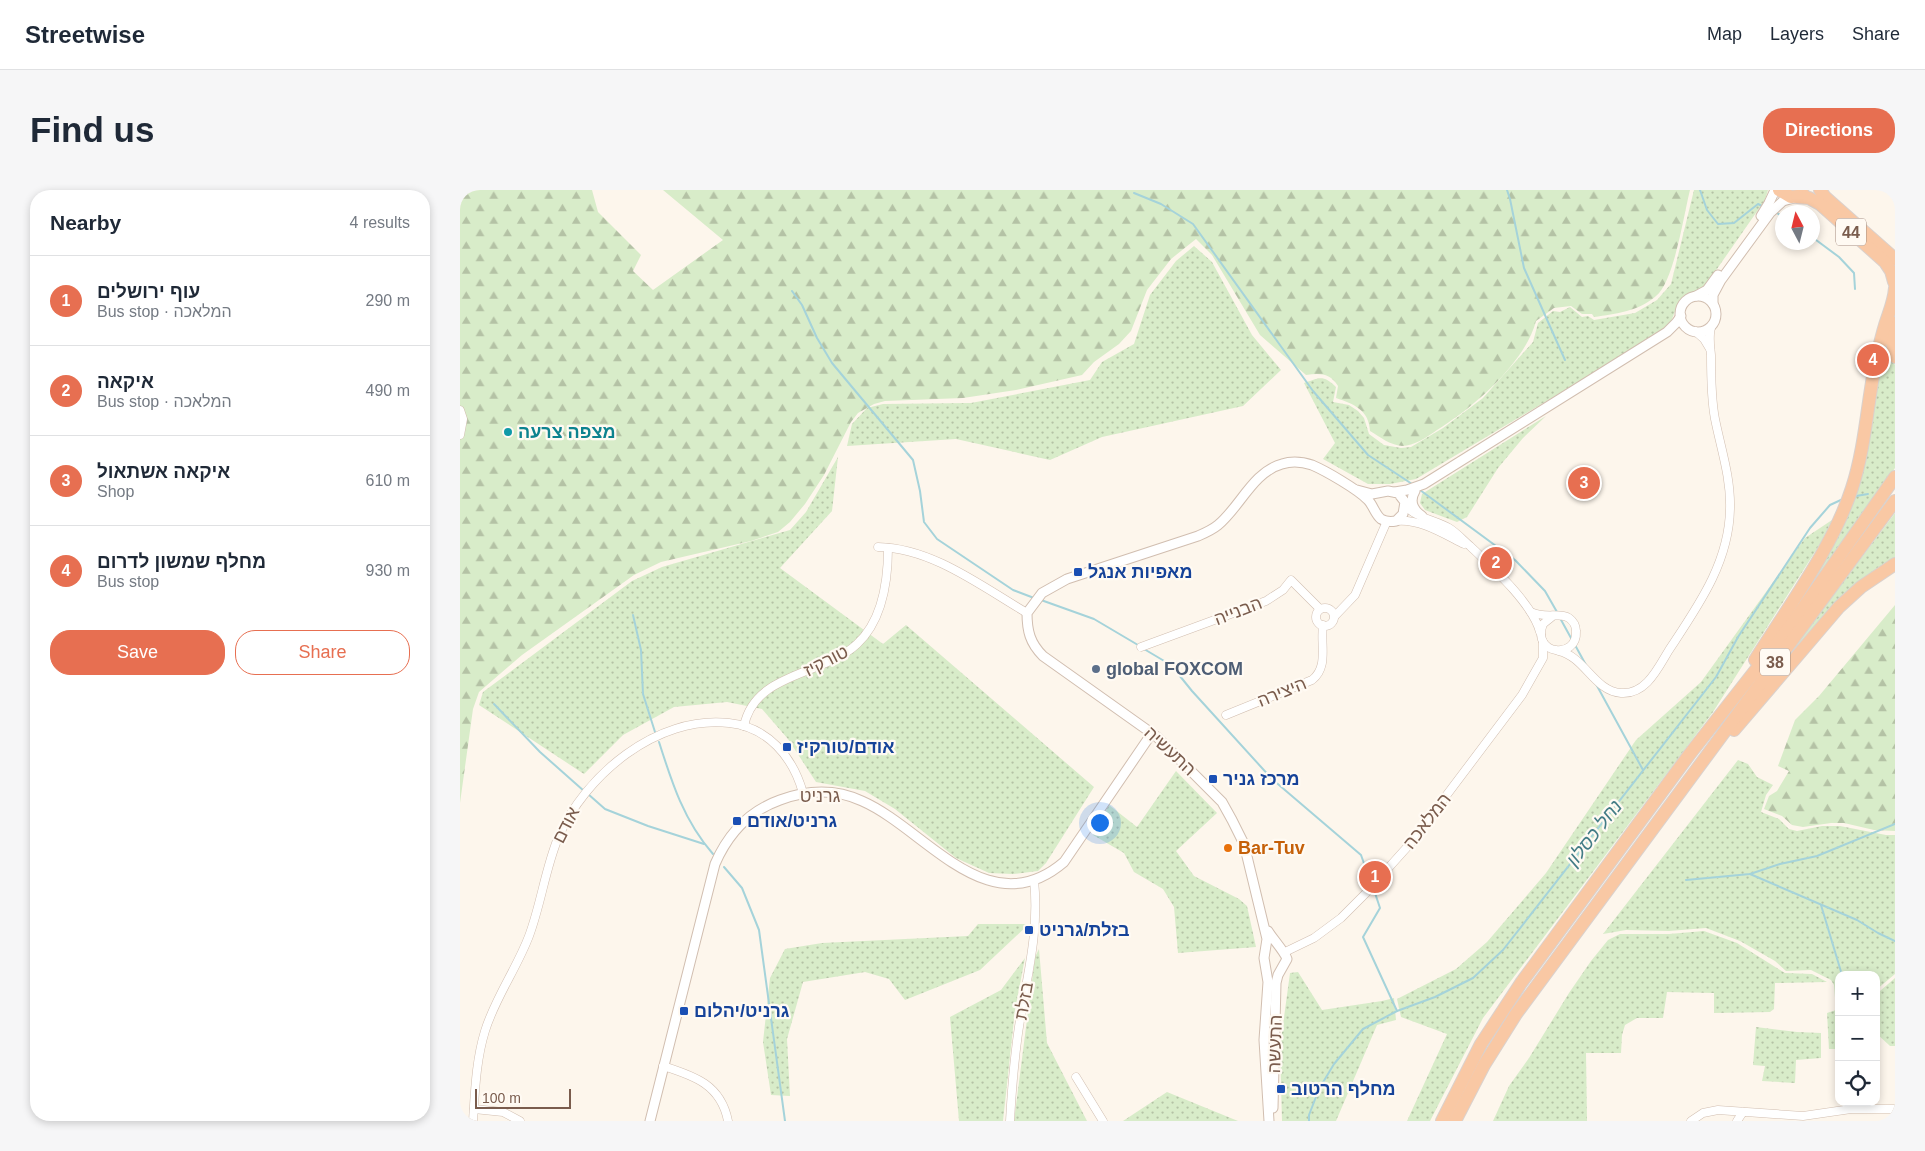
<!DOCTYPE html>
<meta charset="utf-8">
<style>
:root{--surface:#fff;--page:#f6f6f7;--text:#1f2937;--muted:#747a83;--line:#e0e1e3;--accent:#e76f51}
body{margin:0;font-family:Arial,"Noto Sans Hebrew",sans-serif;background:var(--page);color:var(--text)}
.controls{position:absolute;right:15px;bottom:15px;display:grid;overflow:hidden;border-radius:10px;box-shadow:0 2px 8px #0003}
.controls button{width:45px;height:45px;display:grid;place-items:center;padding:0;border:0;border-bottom:1px solid var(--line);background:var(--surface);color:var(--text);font:25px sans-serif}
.compass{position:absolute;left:1315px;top:15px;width:45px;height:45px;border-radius:50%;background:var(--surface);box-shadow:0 2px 8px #0003;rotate:353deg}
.scale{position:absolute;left:15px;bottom:12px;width:96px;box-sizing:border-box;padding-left:5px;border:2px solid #7a5c4d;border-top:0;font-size:14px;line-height:18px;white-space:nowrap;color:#7a5c4d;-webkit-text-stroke:4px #fffaf3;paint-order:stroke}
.you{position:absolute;left:639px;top:632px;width:18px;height:18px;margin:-12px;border:4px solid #fff;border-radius:50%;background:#1a73e8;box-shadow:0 0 0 8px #1a73e833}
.badge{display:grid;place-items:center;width:32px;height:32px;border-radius:50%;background:var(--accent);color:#fff;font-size:16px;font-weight:700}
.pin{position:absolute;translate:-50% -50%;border:2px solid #fff;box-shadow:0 1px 5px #0006}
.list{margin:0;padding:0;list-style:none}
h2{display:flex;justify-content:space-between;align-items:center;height:65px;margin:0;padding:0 20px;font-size:21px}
h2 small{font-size:16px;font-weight:400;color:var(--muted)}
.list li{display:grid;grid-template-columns:32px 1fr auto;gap:15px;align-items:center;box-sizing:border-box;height:90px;padding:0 20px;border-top:1px solid var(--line)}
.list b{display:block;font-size:19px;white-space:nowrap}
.list p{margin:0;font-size:16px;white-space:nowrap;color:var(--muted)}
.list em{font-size:16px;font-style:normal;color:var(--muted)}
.actions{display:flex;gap:10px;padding:15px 20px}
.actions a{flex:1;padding:11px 0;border:1px solid var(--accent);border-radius:20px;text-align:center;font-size:18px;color:var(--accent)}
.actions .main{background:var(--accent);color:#fff}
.icon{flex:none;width:28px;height:28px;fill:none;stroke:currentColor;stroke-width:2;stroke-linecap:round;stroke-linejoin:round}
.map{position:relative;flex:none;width:1435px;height:931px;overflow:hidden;border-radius:20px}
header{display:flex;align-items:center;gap:30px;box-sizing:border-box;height:70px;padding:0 25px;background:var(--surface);border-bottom:1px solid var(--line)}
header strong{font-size:24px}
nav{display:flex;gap:28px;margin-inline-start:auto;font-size:18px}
.intro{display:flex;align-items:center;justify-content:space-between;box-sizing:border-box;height:120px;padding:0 30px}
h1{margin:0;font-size:35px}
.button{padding:12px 22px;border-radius:20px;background:var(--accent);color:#fff;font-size:18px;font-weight:700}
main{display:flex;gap:30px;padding:0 30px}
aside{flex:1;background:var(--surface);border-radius:20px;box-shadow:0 2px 8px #0003}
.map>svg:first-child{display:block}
</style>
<header>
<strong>Streetwise</strong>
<nav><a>Map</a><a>Layers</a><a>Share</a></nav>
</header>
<div class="intro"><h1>Find us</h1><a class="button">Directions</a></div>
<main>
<aside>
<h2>Nearby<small>4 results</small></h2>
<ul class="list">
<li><span class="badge">1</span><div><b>עוף ירושלים</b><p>Bus stop · המלאכה</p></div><em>290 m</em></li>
<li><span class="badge">2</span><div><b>איקאה</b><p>Bus stop · המלאכה</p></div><em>490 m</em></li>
<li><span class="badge">3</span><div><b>איקאה אשתאול</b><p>Shop</p></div><em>610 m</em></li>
<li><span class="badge">4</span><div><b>מחלף שמשון לדרום</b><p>Bus stop</p></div><em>930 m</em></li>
</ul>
<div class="actions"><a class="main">Save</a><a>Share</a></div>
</aside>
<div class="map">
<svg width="1435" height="931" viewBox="0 0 1435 931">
<defs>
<pattern id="grass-dots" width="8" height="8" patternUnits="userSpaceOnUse" patternTransform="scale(1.25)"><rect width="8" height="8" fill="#d8ecc9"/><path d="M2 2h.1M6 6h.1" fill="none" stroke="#b4c2a5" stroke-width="1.8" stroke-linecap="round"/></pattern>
<pattern id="forest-firs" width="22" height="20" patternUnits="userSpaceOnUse" patternTransform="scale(1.25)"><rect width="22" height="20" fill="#d8ecc9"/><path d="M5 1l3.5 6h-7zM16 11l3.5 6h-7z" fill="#b4c2a5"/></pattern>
</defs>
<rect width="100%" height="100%" fill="#fdf6ec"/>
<!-- grass -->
<g fill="url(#grass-dots)">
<path d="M1234 0H1308L1305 10 1243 99C1220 106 1216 117 1209 138L956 289 930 294H908L863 269 875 253 844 193C859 188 863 184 876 197L873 212 889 215 898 221 904 228 909 244 924 255 941 258 951 257 983 238 1023 208 1073 152 1078 133 1093 121 1100 122 1110 117 1122 127 1128 126 1134 130 1175 123 1197 110 1211 94Z"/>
<polygon points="734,56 752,72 792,145 821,180 783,216 642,247 590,270 496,249 387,256 392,234 407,218 423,214 511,213 630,190 642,172 674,154 690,105 716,71"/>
<polygon points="1435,115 1431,167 1435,175 1435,278 1297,475 1383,333"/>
<polygon points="1086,226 1063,248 1038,278 1007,327 997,332 965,320 960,313 962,304"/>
<polygon points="378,267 372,321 320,378 423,454 446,435 634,597 586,673 578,681 553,684 529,683 496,668 435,619 405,601 356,592 328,549 302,519 267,512 214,517 163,545 124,584 19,515 23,502 172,391 202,377 330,340 346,322"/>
<polygon points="1435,323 1435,370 1297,507"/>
<polygon points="1372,330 1360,354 1253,522 1023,828 970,931 947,931 987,844 941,827 937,809 996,779 1027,752 1086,683 1176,550 1241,492 1345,348"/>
<polygon points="1278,570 1288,574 1297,587 1313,595 1306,605 1301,622 1319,629 1329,639 1337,641 1362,636 1380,636 1426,645 1435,645 1435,784 1416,800 1416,785 1379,785 1379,859 1369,859 1367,823 1376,820 1374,795 1371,790 1351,780 1326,781 1315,771 1280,751 1246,738 1209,741 1166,740 1143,744"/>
<polygon points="716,581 757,623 716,661 734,686 779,709 787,716 796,757 718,763 714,717 703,699 674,682 664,663 633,645 649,615 677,637"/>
<polygon points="518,734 569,734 520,780 445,810 429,789 405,782 343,792 327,849 330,906 311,905 303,852 310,788 325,759 362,753 508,746"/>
<polygon points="1244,741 1277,753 1325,783 1352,784 1367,792 1315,793 1314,819 1310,822 1254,823 1254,803 1207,802 1203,828 1177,828 1165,835 1162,845 1161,863 1126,863 1127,931 1033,931 1049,896 1069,868 1109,803 1131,771 1148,750 1160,744 1209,744"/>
<polygon points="579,759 587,853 627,931 554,931 575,767"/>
<polygon points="565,768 555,820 543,931 499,931 490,827 541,800"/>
<polygon points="838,782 862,820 922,811 934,808 936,830 917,835 876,931 822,931 820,857 830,783"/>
<polygon points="1435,788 1435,856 1430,856 1416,843 1416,813 1420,801"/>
<polygon points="1296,837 1337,842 1361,843 1361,868 1336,870 1335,893 1302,891 1305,876 1293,875"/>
<polygon points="707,902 778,931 663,931"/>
</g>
<!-- forest -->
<g fill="url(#forest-firs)">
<path d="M0 0H132L138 22 181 65 173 81 193 100 263 50 203 0H1230C1224 24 1214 92 1196 106 1179 121 1156 124 1134 127L1132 124H1122L1111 116 1094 118 1076 131C1065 173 1013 218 977 240 967 247 954 256 942 256 930 255 920 247 910 241 909 220 894 214 876 208L878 196C870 183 860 183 846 185L800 145 752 65 736 49 711 69 687 100 671 141 659 154 634 172 622 185 556 200 503 208 425 211 414 214 398 223 391 232 364 285 345 314 330 332 318 342 291 351 201 372 174 385 62 465 19 502 13 519 0 613Z"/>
<polygon points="1435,415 1435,641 1414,640 1384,633 1371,633 1343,637 1332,635 1322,626 1304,619 1309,606 1317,601 1329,581 1318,576 1335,530 1359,506"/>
</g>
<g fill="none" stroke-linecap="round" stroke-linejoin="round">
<!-- stream -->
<g stroke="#a5d3da" stroke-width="2">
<polyline points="1047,0 1050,9 1064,78 1105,170"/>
<polyline points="1240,0 1247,20 1258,34 1274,33 1298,14 1304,17"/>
<polyline points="674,3 701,14 733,34 853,201 908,265 952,294"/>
<polyline points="1315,22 1322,26"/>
<polyline points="1352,47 1379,67 1394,83 1395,99"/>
<polyline points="332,101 342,115 357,148 372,173 453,270 460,301 464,332 477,349 553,400 574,408"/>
<polyline points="960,300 1055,370 1085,401 1097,422"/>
<polyline points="1396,306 1408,304"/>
<polyline points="581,410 634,429 678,455"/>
<polyline points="173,425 181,460 183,504 195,542"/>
<polyline points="1100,428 1111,448"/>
<polyline points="1115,455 1126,475"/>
<polyline points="684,459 711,475 732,501 812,589 901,665 911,693"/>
<polyline points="1136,494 1183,580"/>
<polyline points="34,514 80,562 124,601"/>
<path d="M199 552C212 593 224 631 253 664"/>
<polyline points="128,604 145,619 188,636 244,654"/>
<polyline points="264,677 282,698 299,740 325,931"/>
<polyline points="1290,684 1397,730 1418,743 1435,751"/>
<polyline points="1226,690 1290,684 1320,674 1357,666 1435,634"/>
<polyline points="914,700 920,718 903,747 937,821"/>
<polyline points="1361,715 1382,785"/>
<polyline points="849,931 849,925 859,899 874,874 903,839 937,821 975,807 1013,788 1043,760 1256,487 1278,447 1350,338 1370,315 1383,309"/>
</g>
<defs>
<g id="minor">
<polyline points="1235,141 1244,149 1250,159"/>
<polyline points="0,220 3,229 0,245"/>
<path d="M945 315C955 328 976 330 989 338 997 343 1003 350 1010 356 1031 376 1073 414 1080 442"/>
<path d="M936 331C959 328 984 344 1004 354"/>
<path d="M418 357C472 358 521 396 567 423"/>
<circle cx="865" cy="427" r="9"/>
<path d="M1071 422C1085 429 1099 422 1109 428 1113 431 1116 436 1116 441 1118 470 1071 465 1083 434L1093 426"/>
<polyline points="874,427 895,405 927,331"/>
<polyline points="681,457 806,411 823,400 831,390 860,419"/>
<path d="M1099 461C1125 467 1134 501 1161 503 1186 505 1198 478 1209 460 1238 416 1269 373 1270 319 1271 288 1261 259 1255 229 1251 208 1251 186 1251 165 1250 154 1248 144 1252 135"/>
<path d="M766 525 852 490C869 477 860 454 863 435"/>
<path d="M284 536C295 482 363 486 397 454 423 430 428 391 428 358"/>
<polyline points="825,762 854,748 881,728 905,704 949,655 1062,505 1083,468 1083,452"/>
<path d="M203 876C235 886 261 895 268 931"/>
<polyline points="616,887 643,931"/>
<polyline points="14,919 43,922 60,931"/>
<path d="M13 931C15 901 16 870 25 841 35 808 57 778 69 746 81 714 85 680 98 648 125 585 197 525 269 533 308 537 333 567 343 603"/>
<path d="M550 931C552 895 555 859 561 824 569 779 579 737 574 690"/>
<polyline points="1231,931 1243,923 1258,920 1343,926 1391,919 1435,919"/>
<polyline points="1277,931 1283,922"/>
</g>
<g id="tertiary">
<polyline points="1301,26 1309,13 1315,0"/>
<polyline points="1236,106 1247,100 1258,85"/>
<circle cx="1238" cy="124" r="18"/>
<polyline points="1253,114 1253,105 1261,90 1310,23 1323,11 1334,8"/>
<path d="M955 301C949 311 953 320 962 326"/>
<polyline points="935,302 947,300 964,294 1207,142 1216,133 1221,126"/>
<path d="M808 741C812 748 825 762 827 769L818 785 816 793 813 918"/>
<path d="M190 931 255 674C268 644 289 621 320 610 347 600 376 599 402 611 466 639 528 737 604 672L692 543"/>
<path d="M809 931 804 850 808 792 804 768 807 749 784 654 772 630 762 612 697 547 583 466C570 453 567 441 567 423L582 403 607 389 738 346C745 343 752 340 758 335 780 317 793 282 822 274 831 271 843 272 852 275 866 281 897 299 908 310 913 315 915 324 921 329 926 332 930 332 936 331L943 324 945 312 938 303 928 301 912 304 897 300"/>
</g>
<g id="trunk">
<polyline points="1319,0 1331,7 1344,5"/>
<polyline points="1360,0 1365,7 1435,69"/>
<polyline points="1337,7 1349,8 1360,14 1425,72 1431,81 1434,92"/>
<polyline points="1435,133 1431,148 1435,167"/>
<path d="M1295 470C1328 417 1373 357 1392 298 1405 258 1407 216 1415 175 1418 162 1421 148 1425 135 1429 122 1434 112 1435 98"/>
<polyline points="1274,540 1379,417 1401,397 1435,374"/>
<polyline points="982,931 1021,854 1061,793 1229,565 1331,435 1435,287"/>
<polyline points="995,931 1024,875 1056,824 1435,311"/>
</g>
</defs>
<!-- minor casing -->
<use href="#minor" stroke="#d1beb0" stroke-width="9"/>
<!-- tertiary casing -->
<use href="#tertiary" stroke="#d1beb0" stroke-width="11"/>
<!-- trunk casing -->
<use href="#trunk" stroke="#dad1cd" stroke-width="14"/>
<!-- minor -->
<use href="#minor" stroke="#fff" stroke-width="8"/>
<!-- tertiary -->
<use href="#tertiary" stroke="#fff" stroke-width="9"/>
<!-- trunk -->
<use href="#trunk" stroke="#f9c8a4" stroke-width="12"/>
</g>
<!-- markers -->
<circle fill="#0f9aa8" stroke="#fffaf3" stroke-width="2" cx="48" cy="242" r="5"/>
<g fill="#1a4fb4" stroke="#fffaf3" stroke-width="2">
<rect x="613" y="377" width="10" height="10" rx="2.5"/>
<rect x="322" y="552" width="10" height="10" rx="2.5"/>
<rect x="748" y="584" width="10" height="10" rx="2.5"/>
<rect x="272" y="626" width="10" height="10" rx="2.5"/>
<rect x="564" y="735" width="10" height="10" rx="2.5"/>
<rect x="219" y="816" width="10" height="10" rx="2.5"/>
<rect x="816" y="894" width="10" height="10" rx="2.5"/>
</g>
<circle fill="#5c6f8a" stroke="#fffaf3" stroke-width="2" cx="636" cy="479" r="5"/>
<circle fill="#e8710a" stroke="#fffaf3" stroke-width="2" cx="768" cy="658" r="5"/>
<g text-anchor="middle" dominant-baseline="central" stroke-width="4.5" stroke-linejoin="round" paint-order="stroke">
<!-- shield labels -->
<g fill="#fffaf3" stroke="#a28b7f" stroke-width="1">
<rect x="1376" y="28.5" width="30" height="27" rx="4"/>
<rect x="1300" y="458.5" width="30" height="27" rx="4"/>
</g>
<g font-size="16" font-weight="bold" fill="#7a5c4d">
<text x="1391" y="42">44</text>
<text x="1315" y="472">38</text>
</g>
<!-- culture labels -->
<g font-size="18" font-weight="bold" fill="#0d838f" stroke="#fffaf3" text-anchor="start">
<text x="58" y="242">מצפה צרעה</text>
</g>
<!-- transit labels -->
<g font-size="18" font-weight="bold" fill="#164399" stroke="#fffaf3" text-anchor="start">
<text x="628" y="382">מאפיות אנגל</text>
<text x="337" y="557">אודם/טורקיז</text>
<text x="763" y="589">מרכז גניר</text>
<text x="287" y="631">גרניט/אודם</text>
<text x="579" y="740">בזלת/גרניט</text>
<text x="234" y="821">גרניט/יהלום</text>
<text x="831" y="899">מחלף הרטוב</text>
</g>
<!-- street labels -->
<g font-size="18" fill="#7a5c4d" stroke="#fffaf3">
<text transform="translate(778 421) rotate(-21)">הבנייה</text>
<text transform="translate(366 471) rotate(-27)">טורקיז</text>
<text transform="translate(822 502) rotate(-22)">היצירה</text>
<text transform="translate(710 561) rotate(43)">התעשיה</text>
<text x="360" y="606">גרניט</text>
<text transform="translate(967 631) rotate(-52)">המלאכה</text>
<text transform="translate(106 635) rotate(-63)">אודם</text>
<text transform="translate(564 811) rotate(-80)">בזלת</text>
<text transform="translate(815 854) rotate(-88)">התעשה</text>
</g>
<!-- service labels -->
<g font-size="18" font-weight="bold" fill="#4e5e75" stroke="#fffaf3" text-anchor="start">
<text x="646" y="479">global FOXCOM</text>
</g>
<!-- food labels -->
<g font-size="18" font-weight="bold" fill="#c56008" stroke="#fffaf3" text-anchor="start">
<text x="778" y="658">Bar-Tuv</text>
</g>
<!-- water labels -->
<g font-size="19" font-style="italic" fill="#437c86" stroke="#fffaf3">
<text transform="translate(1134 643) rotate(-52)">נחל כסלון</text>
</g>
</g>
</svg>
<div class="controls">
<button>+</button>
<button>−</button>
<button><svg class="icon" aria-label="locate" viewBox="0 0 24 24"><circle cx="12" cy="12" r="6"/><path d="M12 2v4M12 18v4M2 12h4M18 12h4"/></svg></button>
</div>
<svg class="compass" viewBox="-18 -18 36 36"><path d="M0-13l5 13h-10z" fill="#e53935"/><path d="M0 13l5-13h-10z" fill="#747a83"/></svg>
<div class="scale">100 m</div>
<div class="you"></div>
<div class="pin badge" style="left:915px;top:687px">1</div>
<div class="pin badge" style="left:1036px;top:373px">2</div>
<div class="pin badge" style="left:1124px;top:293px">3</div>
<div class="pin badge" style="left:1413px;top:170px">4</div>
</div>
</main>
